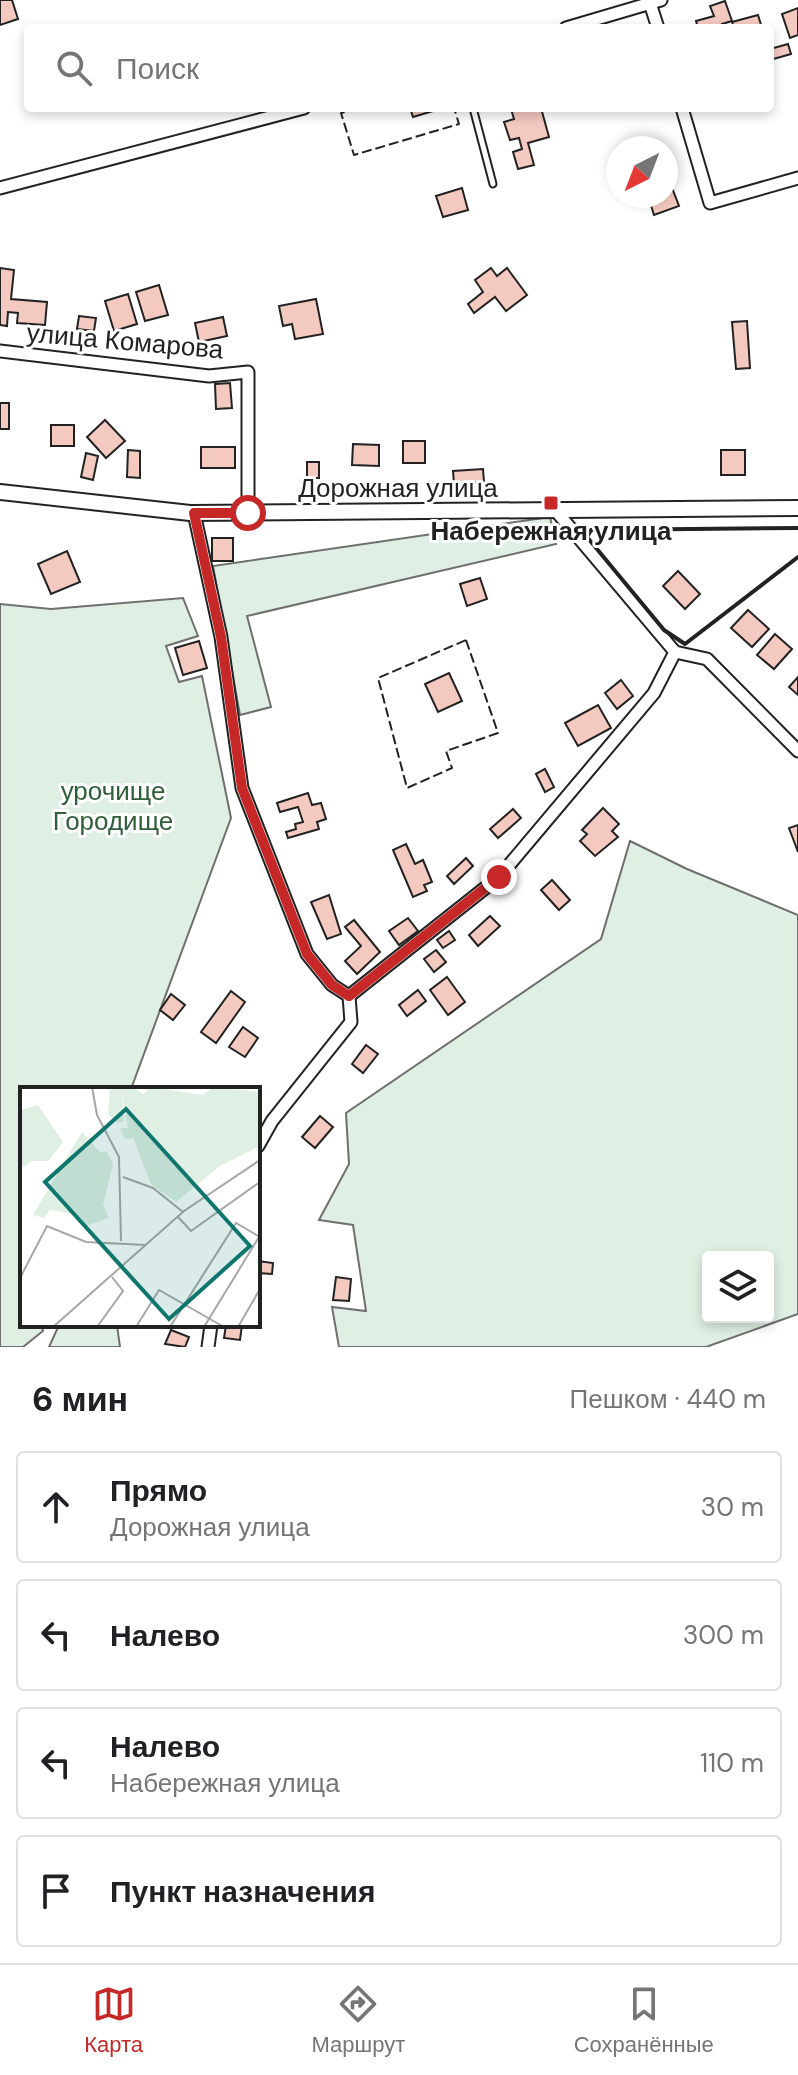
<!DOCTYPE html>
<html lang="ru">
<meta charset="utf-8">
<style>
:root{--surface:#fff;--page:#f6f6f6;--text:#202124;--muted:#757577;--line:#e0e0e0;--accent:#c62828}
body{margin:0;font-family:"DM Sans",sans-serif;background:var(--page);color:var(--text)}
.controls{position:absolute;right:24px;bottom:24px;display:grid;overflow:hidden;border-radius:8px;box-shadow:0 4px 12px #0003}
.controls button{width:72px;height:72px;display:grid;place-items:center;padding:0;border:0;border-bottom:2px solid var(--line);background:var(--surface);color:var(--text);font:40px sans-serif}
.compass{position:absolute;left:606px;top:136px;width:72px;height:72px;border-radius:50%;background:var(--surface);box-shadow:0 4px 12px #0003;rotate:222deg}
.stop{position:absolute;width:24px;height:24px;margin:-18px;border:6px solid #c62828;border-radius:50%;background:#fff}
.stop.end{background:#c62828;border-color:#fff;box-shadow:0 2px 8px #0008}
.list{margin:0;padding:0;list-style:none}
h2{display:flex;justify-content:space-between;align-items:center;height:104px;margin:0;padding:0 32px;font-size:34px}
h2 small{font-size:26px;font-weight:400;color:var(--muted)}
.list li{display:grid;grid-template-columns:52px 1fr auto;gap:24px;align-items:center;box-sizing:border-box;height:112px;margin:0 16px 16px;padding:0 16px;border:2px solid var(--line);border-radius:8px}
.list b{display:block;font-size:30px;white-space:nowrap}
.list p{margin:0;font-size:26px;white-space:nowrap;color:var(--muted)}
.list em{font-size:26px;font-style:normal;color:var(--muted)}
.icon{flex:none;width:44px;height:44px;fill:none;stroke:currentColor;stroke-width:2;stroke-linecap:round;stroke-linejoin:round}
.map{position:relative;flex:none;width:798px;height:1347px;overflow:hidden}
.search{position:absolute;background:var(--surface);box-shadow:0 4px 12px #0003;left:24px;right:24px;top:24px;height:88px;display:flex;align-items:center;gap:20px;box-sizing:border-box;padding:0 28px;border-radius:8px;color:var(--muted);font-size:30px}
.sheet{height:616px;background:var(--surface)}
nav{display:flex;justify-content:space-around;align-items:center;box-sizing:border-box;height:112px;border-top:2px solid var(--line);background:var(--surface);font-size:22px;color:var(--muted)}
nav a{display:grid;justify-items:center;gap:4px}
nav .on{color:var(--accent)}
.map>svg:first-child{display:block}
</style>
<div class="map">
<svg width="798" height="1347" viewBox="0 0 798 1347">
<rect width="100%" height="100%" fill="#fff"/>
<!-- green -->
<g fill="#e0efe3" stroke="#6f6f6f" stroke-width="2" fill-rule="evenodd">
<polygon points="550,517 556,544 247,616 271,707 240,715 213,566"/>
<polygon points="183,598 198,636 166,646 179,682 202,676 231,818 131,1089 22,1089 22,1325 41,1325 43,1331 23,1347 0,1347 0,604 51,609"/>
<path d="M630 841 687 869 798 915V1314L706 1347H339L332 1307 366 1311 353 1225 319 1220 349 1164 346 1113 601 939ZM708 1257H768V1317H708Z"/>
<polygon points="59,1325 117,1325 120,1347 49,1347"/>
</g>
<!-- building -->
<g fill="#f3c9c0" stroke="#222" stroke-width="2">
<polygon points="0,0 12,0 18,19 0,25"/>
<polygon points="725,1 732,21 722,24 723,28 698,28 696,21 714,16 710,6"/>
<polygon points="798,8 798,35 790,38 782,14"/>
<polygon points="758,15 762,28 734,28 732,22"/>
<polygon points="788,44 791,54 770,60 770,49"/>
<polygon points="410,108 440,108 440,109 413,117"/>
<polygon points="541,108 549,137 528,143 534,165 518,169 513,152 522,149 519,138 510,140 504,122 514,119 511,109"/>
<polygon points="669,180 679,206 654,215 648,196 666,196 666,181"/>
<polygon points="462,188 468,210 443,217 436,196"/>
<polygon points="0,268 14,270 11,299 47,302 45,325 17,323 18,313 8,312 7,326 0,325"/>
<polygon points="491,268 497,276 507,268 527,295 506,311 495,297 474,313 468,304 483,292 475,280"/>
<polygon points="159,285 168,315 145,321 136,292"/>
<polygon points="128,294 137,324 114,331 105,301"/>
<polygon points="316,299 323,334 295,339 292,324 283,326 279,306"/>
<polygon points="79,316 96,318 94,331 77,329"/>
<polygon points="223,317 227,336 199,342 195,323"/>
<polygon points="747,321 750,368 736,369 732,322"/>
<polygon points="230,383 232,408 216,409 215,384"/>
<rect x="0" y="403" width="9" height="26"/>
<polygon points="105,420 125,441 106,458 87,437"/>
<rect x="51" y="425" width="23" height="21"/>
<rect x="403" y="441" width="22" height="22"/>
<polygon points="353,444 379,445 379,466 352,465"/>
<rect x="201" y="447" width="34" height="21"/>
<polygon points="128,450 140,451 140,478 127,477"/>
<rect x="721" y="450" width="24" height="25"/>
<polygon points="86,453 98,456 93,480 81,477"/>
<rect x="307" y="462" width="12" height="16"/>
<polygon points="483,469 484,482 454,484 453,471"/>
<rect x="212" y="538" width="21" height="23"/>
<polygon points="67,551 80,582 51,594 38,564"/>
<polygon points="678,571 700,594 685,609 663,586"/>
<polygon points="480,578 487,599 467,606 460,584"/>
<polygon points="748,610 769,629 752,647 731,628"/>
<polygon points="775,634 792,649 774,669 757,655"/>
<polygon points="199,641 207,668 183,675 175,648"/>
<polygon points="449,673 462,701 438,712 425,684"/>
<polygon points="798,677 798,695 789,687"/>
<polygon points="621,680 633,696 617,709 605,693"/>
<polygon points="598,705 611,728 578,746 565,723"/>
<polygon points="545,769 554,787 545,792 536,774"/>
<polygon points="308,793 312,805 321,803 326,819 317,822 319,829 288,838 286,832 296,829 295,824 303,822 298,807 280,812 277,803"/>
<polygon points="603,808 619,824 612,831 618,837 595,856 580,841 587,834 582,830"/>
<polygon points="513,809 521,818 498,838 490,829"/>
<polygon points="798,825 798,852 789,828"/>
<polygon points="406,844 415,864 423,860 432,882 424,885 427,891 413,897 393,850"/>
<polygon points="466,858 473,866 454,884 447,876"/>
<polygon points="552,880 570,900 559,910 541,890"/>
<polygon points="329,895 341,934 327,939 311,902"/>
<polygon points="490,916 500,926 478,946 469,935"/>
<polygon points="408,918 418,931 399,945 389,931"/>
<polygon points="354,920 380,952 357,974 345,961 361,946 345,927"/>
<polygon points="449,931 455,940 443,948 437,940"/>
<polygon points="436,950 446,962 434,972 424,959"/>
<polygon points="447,977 465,1002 448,1015 430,990"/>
<polygon points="418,990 426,1001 407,1016 399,1005"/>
<polygon points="231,991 245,1002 216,1043 201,1032"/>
<polygon points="171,994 185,1005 173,1020 160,1010"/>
<polygon points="243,1027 258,1038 245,1057 229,1047"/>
<polygon points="366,1045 378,1054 363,1073 352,1064"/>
<polygon points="320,1116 333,1127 315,1148 302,1137"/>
<polygon points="258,1261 273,1263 272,1274 258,1273"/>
<polygon points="336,1277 351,1279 349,1301 333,1300"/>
<polygon points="226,1325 242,1325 240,1340 224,1338"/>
<polygon points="171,1330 189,1337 185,1347 165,1344"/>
</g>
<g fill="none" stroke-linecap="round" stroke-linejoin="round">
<defs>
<polyline id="service" points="473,108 493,184"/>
<g id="minor">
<polyline points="649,0 658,28"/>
<polyline points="566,28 661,0"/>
<polyline points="682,108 710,203 798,178"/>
<polyline points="0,188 304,108"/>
<polyline points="0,351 209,376 248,372 248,513"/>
<polyline points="556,511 675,652 707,659 798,751"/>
<polyline points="194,513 221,637 242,788 307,954 332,985 349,996"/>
<polyline points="258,1146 272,1121 351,1022 349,996 499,877 654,693 675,652"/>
<polyline points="208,1347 211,1325"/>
</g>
<polyline id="tertiary" points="0,492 190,513 798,508"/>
</defs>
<!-- service casing -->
<use href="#service" stroke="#222" stroke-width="9"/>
<!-- minor casing -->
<use href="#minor" stroke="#222" stroke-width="15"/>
<!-- tertiary casing -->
<use href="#tertiary" stroke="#222" stroke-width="18"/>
<!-- service -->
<use href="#service" stroke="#fff" stroke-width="5"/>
<!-- minor -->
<use href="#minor" stroke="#fff" stroke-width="11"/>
<!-- tertiary -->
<use href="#tertiary" stroke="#fff" stroke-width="14"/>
<!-- fence -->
<g stroke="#222" stroke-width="2" stroke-dasharray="10 4" stroke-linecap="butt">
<polyline points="358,108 341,113 354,155 459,124 454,108"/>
<polygon points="466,640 498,733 446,751 452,768 407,788 378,678"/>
</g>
<!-- wall -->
<polyline stroke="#222" stroke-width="4" points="798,528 591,530 587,537 664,630 685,644 798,557"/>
</g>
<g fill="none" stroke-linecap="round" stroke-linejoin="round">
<!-- route -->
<polyline stroke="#c62828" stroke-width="10" points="248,513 194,513 221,637 242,788 307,954 332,985 349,996 499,877"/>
</g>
<!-- markers -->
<rect fill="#c62828" stroke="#fff" stroke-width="3" x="543" y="495" width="16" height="16" rx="4"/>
<g text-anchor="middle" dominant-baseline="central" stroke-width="6" stroke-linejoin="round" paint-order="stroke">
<!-- street labels -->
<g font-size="26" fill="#222" stroke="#fff">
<text transform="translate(125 341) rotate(5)">улица Комарова</text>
<text x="398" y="488">Дорожная улица</text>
</g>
<!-- poi labels -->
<g font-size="26" font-weight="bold" fill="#222" stroke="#fff">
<text x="551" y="531">Набережная улица</text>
</g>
<!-- park labels -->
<g font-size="26" fill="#2f5e38" stroke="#fff">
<text x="113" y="791">урочище<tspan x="113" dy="30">Городище</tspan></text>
</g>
</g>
<!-- overview -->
<g transform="translate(20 1087)">
<rect width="240" height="240" fill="#fff"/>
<path d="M112 0 123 7 130 0 183 8 194 0 240 5V59L200 79 156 115 131 97 113 51 105 52 100 41H108L102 8 104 34 97 36 88 27 90 3 80 0ZM18 18 43 55 28 74H12L0 82V23ZM62 45 81 66 86 64 93 77 83 118 89 131 63 140 53 127 30 123 24 131 13 128Z" fill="#e0efe3"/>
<path fill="none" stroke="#a7a7a7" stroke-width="2" d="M72 0 77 28 99 70 101 154M103 90 133 101 163 125M158 130 171 144 240 95M0 191 27 139 66 155 126 158M33 240 164 124 240 73M77 240 103 204 92 190M116 240 139 203 204 240M150 240 216 136 240 150M184 240 239 150M218 240 240 202"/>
<path fill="#0f766e" fill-opacity="0.15" stroke="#0f766e" stroke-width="4" d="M106 22 230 159 149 232 25 95Z"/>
<rect width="240" height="240" fill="none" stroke="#222" stroke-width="4"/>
</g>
</svg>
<div class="controls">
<button><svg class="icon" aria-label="layers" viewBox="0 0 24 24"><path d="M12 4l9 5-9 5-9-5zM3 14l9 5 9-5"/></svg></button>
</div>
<svg class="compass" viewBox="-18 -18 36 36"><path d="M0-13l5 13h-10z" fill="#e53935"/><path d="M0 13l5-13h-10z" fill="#757577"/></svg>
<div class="stop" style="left:248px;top:513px"></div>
<div class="stop end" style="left:499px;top:877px"></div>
<div class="search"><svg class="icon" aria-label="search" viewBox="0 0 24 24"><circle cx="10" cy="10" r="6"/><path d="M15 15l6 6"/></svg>Поиск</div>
</div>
<section class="sheet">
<h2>6 мин<small>Пешком · 440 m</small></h2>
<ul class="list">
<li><svg class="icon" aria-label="ahead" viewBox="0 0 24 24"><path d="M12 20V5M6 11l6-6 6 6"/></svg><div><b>Прямо</b><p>Дорожная улица</p></div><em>30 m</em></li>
<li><svg class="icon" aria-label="left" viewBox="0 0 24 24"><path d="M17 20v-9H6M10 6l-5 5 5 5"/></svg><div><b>Налево</b></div><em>300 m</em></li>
<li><svg class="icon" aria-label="left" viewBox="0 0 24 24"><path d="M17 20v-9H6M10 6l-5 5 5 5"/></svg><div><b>Налево</b><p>Набережная улица</p></div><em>110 m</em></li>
<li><svg class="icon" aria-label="arrive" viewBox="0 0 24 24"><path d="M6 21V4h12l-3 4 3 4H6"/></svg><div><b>Пункт назначения</b></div></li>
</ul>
</section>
<nav>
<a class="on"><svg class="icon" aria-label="map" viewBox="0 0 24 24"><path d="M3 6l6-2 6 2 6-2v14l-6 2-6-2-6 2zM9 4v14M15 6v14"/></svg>Карта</a>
<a><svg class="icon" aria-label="directions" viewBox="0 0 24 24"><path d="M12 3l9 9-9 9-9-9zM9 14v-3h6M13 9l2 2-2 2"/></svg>Маршрут</a>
<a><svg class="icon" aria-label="saved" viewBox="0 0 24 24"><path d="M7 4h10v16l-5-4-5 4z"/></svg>Сохранённые</a>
</nav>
